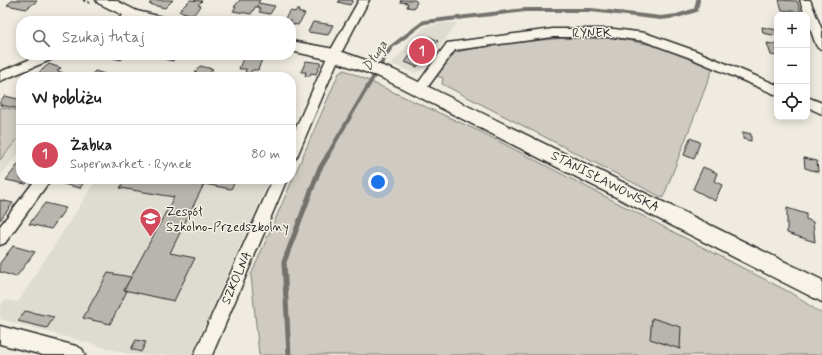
<!DOCTYPE html>
<html lang="pl">
<meta charset="utf-8">
<style>
:root{--surface:#fff;--page:#f6f6f6;--text:#222;--muted:#767676;--line:#e0e0e0;--accent:#d1495b}
body{margin:0;font-family:Mynerve,sans-serif;background:var(--page);color:var(--text)}
.controls{position:absolute;right:12px;top:12px;display:grid;overflow:hidden;border-radius:8px;box-shadow:0 2px 10px #0003}
.controls button{width:36px;height:36px;display:grid;place-items:center;padding:0;border:0;border-bottom:1px solid var(--line);background:var(--surface);color:var(--text);font:20px sans-serif}
.you{position:absolute;left:378px;top:182px;width:14px;height:14px;margin:-10px;border:3px solid #fff;border-radius:50%;background:#1a73e8;box-shadow:0 0 0 6px #1a73e833}
.badge{display:grid;place-items:center;width:26px;height:26px;border-radius:50%;background:var(--accent);color:#fff;font-size:13px;font-weight:700}
.pin{position:absolute;translate:-50% -50%;border:2px solid #fff;box-shadow:0 1px 4px #0006}
.list{margin:0;padding:0;list-style:none}
h2{display:flex;justify-content:space-between;align-items:center;height:52px;margin:0;padding:0 16px;font-size:17px}
h2 small{font-size:13px;font-weight:400;color:var(--muted)}
.list li{display:grid;grid-template-columns:26px 1fr auto;gap:12px;align-items:center;box-sizing:border-box;height:60px;padding:0 16px;border-top:1px solid var(--line)}
.list b{display:block;font-size:15px;white-space:nowrap}
.list p{margin:0;font-size:13px;white-space:nowrap;color:var(--muted)}
.list em{font-size:13px;font-style:normal;color:var(--muted)}
.icon{flex:none;width:22px;height:22px;fill:none;stroke:currentColor;stroke-width:2;stroke-linecap:round;stroke-linejoin:round}
.map{position:relative;flex:none;width:822px;height:355px;overflow:hidden}
.search{position:absolute;background:var(--surface);box-shadow:0 2px 10px #0003;left:16px;top:16px;width:280px;height:44px;display:flex;align-items:center;gap:10px;box-sizing:border-box;padding:0 14px;border-radius:16px;color:var(--muted);font-size:15px}
.panel{position:absolute;background:var(--surface);box-shadow:0 2px 10px #0003;left:16px;top:72px;width:280px;height:112px;border-radius:16px}
.map>svg:first-child{display:block}
</style>
<div class="map">
<svg width="822" height="355" viewBox="0 0 822 355">
<rect width="100%" height="100%" fill="#efebe0"/>
<filter id="ink" filterUnits="userSpaceOnUse"><feTurbulence type="fractalNoise" baseFrequency=".025" numOctaves="2"/><feDisplacementMap in="SourceGraphic" scale="8" xChannelSelector="R" yChannelSelector="G"/><feConvolveMatrix kernelMatrix="1 2 1 2 8 2 1 2 1" color-interpolation-filters="sRGB"/></filter>
<g filter="url(#ink)">
<!-- built -->
<g fill="#dedbd1">
<polygon points="442,23 457,23 423,70 414,73 391,64 424,27"/>
<polygon points="0,106 21,111 21,150 0,176"/>
<polygon points="97,179 270,179 191,355 133,355 0,319 0,306 5,300 18,302"/>
</g>
<!-- green -->
<g fill="#cfcbc2" stroke="#7d7b76">
<path d="M603 36 658 46 713 68 663 198 442 84 443 78 436 76 451 53C502 43 552 38 603 36Z"/>
<polygon points="345,70 481,132 791,293 822,314 822,355 259,355 251,275 339,73"/>
<polygon points="0,107 21,111 21,135 0,160"/>
</g>
<g fill="none" stroke-linecap="round" stroke-linejoin="round">
<!-- stream-far1 -->
<polyline stroke="#74726e" stroke-width="4" points="327,156 391,47 424,22 525,10 591,10 661,18 677,16 696,10 698,0"/>
<!-- stream -->
<polyline stroke="#74726e" stroke-width="5" points="289,355 284,262 319,170 328,155"/>
</g>
<!-- building -->
<g fill="#b8b5ae" stroke="#2b2b2b">
<polygon points="13,0 35,0 37,1 26,9 7,5"/>
<polygon points="153,0 173,0 165,8 149,4"/>
<polygon points="190,0 202,1 198,5 201,6 193,15 179,11"/>
<polygon points="240,0 260,0 258,3 275,6 270,14 259,12 261,9 257,8 258,6 256,6 251,14 233,11 236,7 234,7"/>
<polygon points="340,0 353,0 350,5 338,2"/>
<polygon points="401,0 415,0 417,2 414,8 407,7 408,3 400,2"/>
<polygon points="779,0 797,1 801,12 782,10"/>
<polygon points="296,10 299,10 298,12 305,14 298,25 291,24 291,21 283,21 290,11 295,12"/>
<polygon points="313,22 333,25 328,35 308,32"/>
<polygon points="762,27 777,30 777,36 763,33"/>
<polygon points="430,37 438,41 417,67 405,62 424,38"/>
<polygon points="767,43 777,45 777,56 771,55"/>
<polygon points="102,55 126,55 121,60"/>
<polygon points="167,55 177,55 173,61 164,59"/>
<polygon points="243,58 262,59 258,70 252,70 250,74 245,74 246,69 239,69"/>
<polygon points="306,61 321,63 316,74 311,73 310,76 305,76 306,72 301,72"/>
<polygon points="49,64 61,68 57,71 64,73 59,77 52,75 50,77 41,77 36,75"/>
<polygon points="200,66 213,69 207,77 192,77"/>
<polygon points="95,71 105,74 102,77 90,77"/>
<polygon points="5,96 18,99 21,96 21,108 20,109 0,105 0,101"/>
<polygon points="743,132 751,134 751,141 743,139"/>
<polygon points="690,138 700,142 694,159 684,155"/>
<polygon points="804,158 817,161 818,172 805,168"/>
<polygon points="21,161 21,179 30,179 26,184 6,180"/>
<polygon points="703,167 717,173 714,181 722,185 715,201 693,189"/>
<polygon points="62,179 86,179 80,188 59,183"/>
<polygon points="126,179 236,179 231,189 204,184 170,253 195,258 174,301 124,290 174,197 120,188"/>
<polygon points="0,200 13,203 0,220"/>
<polygon points="45,203 66,208 51,229 29,224"/>
<polygon points="787,208 806,214 806,219 813,222 815,242 787,233"/>
<polygon points="13,246 35,252 16,277 0,272 0,263"/>
<polygon points="108,273 131,277 124,290 127,291 110,324 83,318"/>
<polygon points="25,311 54,317 47,328 18,321"/>
<polygon points="652,318 681,327 680,349 650,339"/>
<polygon points="136,340 146,342 141,352 131,349"/>
</g>
<g fill="none" stroke-linecap="round" stroke-linejoin="round">
<defs>
<g id="minor">
<polygon points="359,0 369,0 340,55 298,154 296,158 291,160 291,139 328,55"/>
<polygon points="800,0 810,0 822,30 822,49 818,48 816,45 807,20 807,15 805,15"/>
<polygon points="132,10 136,11 137,14 130,21 116,21 128,11"/>
<polygon points="553,29 614,29 645,33 696,51 777,85 777,95 688,57 644,41 614,37 553,37 455,50 424,92 420,94 416,92 414,89 447,43"/>
<polygon points="40,55 57,55 55,58 0,81 0,72"/>
<polygon points="807,97 822,103 822,114 807,107"/>
<polygon points="36,179 51,179 5,243 0,245 0,226"/>
<polygon points="273,179 287,179 212,355 194,355"/>
<polygon points="0,326 76,346 82,349 85,355 43,355 0,344"/>
</g>
<g id="secondary">
<polygon points="96,0 115,0 137,11 162,17 164,21 139,21 127,17 98,3"/>
<polygon points="291,41 334,49 394,70 822,280 822,302 382,78 331,60 291,51"/>
</g>
</defs>
<!-- minor casing -->
<use href="#minor" stroke="#2b2b2b" stroke-width="3"/>
<!-- secondary casing -->
<use href="#secondary" stroke="#2b2b2b" stroke-width="3"/>
<!-- path -->
<polyline stroke="#2b2b2b" stroke-width="2" stroke-dasharray="2.5 2.5" stroke-linecap="butt" points="83,0 90,3"/>
<!-- minor -->
<use href="#minor" fill="#f7f3e8" fill-rule="evenodd"/>
<!-- secondary -->
<use href="#secondary" fill="#f7f3e8" fill-rule="evenodd"/>
</g>
</g>
<!-- icons -->
<defs>
<symbol id="school-pin" viewBox="-11 -11 22 30"><path d="M0 17L-7.5 6A9.5 9.5 0 1 1 7.5 6Z" fill="#d1495b" stroke="#f7f3e8"/><path d="M0-5L7-2L0 1L-7-2ZM-4 1L0 2.5L4 1V4Q0 6-4 4Z" fill="#fff"/></symbol>
</defs>
<g fill-rule="evenodd">
<use href="#school-pin" x="138" y="206" width="25" height="34"/>
</g>
<g text-anchor="middle" dominant-baseline="central" stroke-width="3" stroke-linejoin="round" paint-order="stroke">
<!-- street labels -->
<g font-size="13" fill="#2b2b2b" stroke="#f7f3e8">
<text x="592" y="33">RYNEK</text>
<text transform="translate(605 182) rotate(27)">STANISŁAWOWSKA</text>
<text transform="translate(237 278) rotate(-66)">SZKOLNA</text>
</g>
<!-- poi labels -->
<g font-size="13" fill="#2b2b2b" stroke="#f7f3e8" text-anchor="start">
<text x="166" y="212">Zespół<tspan x="166" dy="15">Szkolno-Przedszkolny</tspan></text>
</g>
<!-- water labels -->
<g font-size="14" font-style="italic" fill="#555552" stroke="#f7f3e8">
<text transform="translate(375 56) rotate(-56)">Długa</text>
</g>
</g>
</svg>
<div class="controls">
<button>+</button>
<button>−</button>
<button><svg class="icon" aria-label="locate" viewBox="0 0 24 24"><circle cx="12" cy="12" r="6"/><path d="M12 2v4M12 18v4M2 12h4M18 12h4"/></svg></button>
</div>
<div class="you"></div>
<div class="pin badge" style="left:422px;top:51px">1</div>
<div class="search"><svg class="icon" aria-label="search" viewBox="0 0 24 24"><circle cx="10" cy="10" r="6"/><path d="M15 15l6 6"/></svg>Szukaj tutaj</div>
<section class="panel">
<h2>W pobliżu<small></small></h2>
<ul class="list">
<li><span class="badge">1</span><div><b>Żabka</b><p>Supermarket · Rynek</p></div><em>80 m</em></li>
</ul>
</section>
</div>
